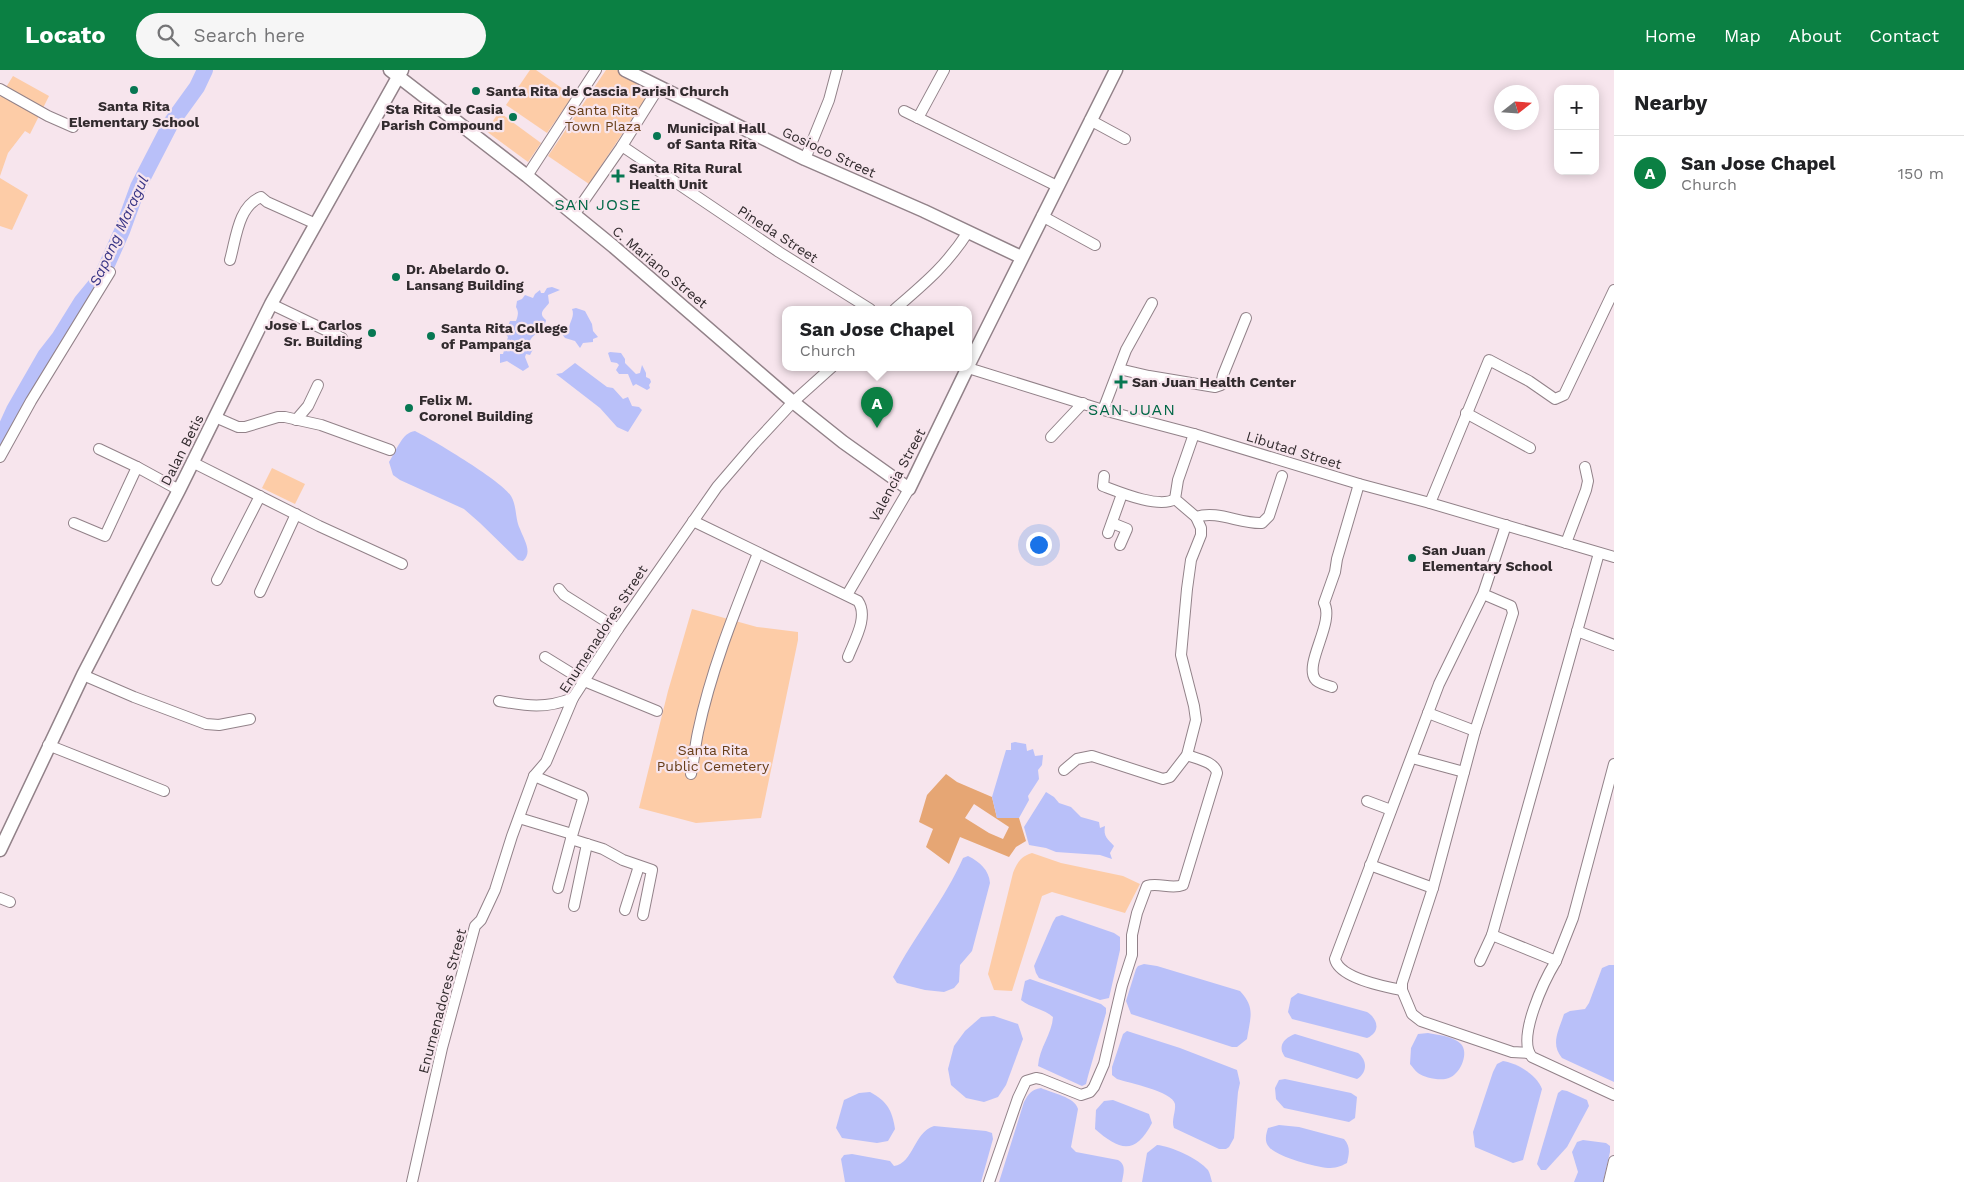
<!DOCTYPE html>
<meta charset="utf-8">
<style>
:root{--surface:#fff;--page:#f6f6f6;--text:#202124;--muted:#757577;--line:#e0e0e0;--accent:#0b8043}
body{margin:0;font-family:"Work Sans",sans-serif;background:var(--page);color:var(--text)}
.controls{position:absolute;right:15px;top:15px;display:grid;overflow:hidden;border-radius:10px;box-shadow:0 2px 12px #0003}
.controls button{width:45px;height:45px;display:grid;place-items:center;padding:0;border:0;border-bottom:1px solid var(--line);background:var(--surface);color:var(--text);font:25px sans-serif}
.compass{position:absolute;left:1494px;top:15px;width:45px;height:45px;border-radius:50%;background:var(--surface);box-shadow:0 2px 12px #0003;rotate:73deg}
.you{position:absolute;left:1038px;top:474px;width:18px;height:18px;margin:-12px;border:4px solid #fff;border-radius:50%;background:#1a73e8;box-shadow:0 0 0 8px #1a73e833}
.badge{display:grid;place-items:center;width:32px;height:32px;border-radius:50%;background:var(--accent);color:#fff;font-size:16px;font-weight:700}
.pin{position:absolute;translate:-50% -41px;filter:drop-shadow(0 1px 2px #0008)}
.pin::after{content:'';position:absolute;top:26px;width:18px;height:15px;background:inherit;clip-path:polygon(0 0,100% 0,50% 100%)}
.popup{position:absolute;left:782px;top:236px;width:190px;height:65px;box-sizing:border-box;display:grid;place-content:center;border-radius:10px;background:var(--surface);filter:drop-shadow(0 1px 4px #0005);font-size:16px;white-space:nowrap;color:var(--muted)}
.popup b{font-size:19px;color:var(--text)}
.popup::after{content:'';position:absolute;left:50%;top:100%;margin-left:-10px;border:10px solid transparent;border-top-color:var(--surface)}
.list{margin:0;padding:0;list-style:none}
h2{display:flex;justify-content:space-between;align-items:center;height:65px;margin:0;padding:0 20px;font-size:21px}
h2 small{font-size:16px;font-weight:400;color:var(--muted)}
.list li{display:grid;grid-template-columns:32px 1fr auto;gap:15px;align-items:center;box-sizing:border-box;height:75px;padding:0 20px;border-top:1px solid var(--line)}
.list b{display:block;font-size:19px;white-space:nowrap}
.list p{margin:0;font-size:16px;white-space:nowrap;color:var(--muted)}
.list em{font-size:16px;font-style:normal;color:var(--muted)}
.icon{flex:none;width:28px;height:28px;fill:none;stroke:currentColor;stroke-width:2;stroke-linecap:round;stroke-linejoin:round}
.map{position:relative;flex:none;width:1614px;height:1112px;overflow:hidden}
header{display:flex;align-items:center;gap:30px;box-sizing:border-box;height:70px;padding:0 25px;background:var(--accent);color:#fff}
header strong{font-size:24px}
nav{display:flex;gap:28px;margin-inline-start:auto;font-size:18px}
.search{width:350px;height:45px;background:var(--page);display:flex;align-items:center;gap:12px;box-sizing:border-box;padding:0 18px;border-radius:28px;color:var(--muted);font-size:19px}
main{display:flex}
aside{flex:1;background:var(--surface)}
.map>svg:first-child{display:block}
</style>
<header>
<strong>Locato</strong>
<div class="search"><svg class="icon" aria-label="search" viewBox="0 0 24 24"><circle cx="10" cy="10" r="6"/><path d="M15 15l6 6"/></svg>Search here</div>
<nav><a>Home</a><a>Map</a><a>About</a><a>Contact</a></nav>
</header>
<main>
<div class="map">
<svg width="1614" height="1112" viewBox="0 0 1614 1112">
<rect width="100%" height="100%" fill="#f7e5ed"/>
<!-- green -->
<g fill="#fdcca7">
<polygon points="530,0 536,0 573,26 547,63 506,35"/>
<polygon points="606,0 617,0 650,22 589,114 548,86"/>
<polygon points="13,6 49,26 30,64 25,61 8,83 0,106 0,27"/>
<polygon points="499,42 541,73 528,92 486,61"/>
<polygon points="0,108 28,125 12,160 0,156"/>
<polygon points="272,398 305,414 295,434 262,418"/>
<polygon points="692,539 757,557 798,562 798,570 761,748 696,753 639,738 668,621"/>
<path d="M1032 783 1061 793 1123 806 1140 814 1125 843 1052 822 1042 826 1012 921 994 920 988 904 1013 803C1017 793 1021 786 1032 783Z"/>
</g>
<!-- forest -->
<path fill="#e6a674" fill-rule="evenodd" d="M946 704 957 712 992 727 997 748H1019L1026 771 1016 777 1009 787 960 767 949 794 926 777 933 759 919 752 927 725ZM974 734 1009 757 1003 769 989 763 965 748Z"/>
<!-- water -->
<g fill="#b9c0f9">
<path d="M552 217 560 220 548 225 549 233C545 239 537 243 546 250 544 263 528 264 529 277L533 279 530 285 526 284 525 287 529 297 523 301 507 291 500 293V284H503L508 267 505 263 510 251H516C518 246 519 242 516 237L517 231 522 229 525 225 533 228 535 224 540 220 541 223H544L547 218Z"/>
<path d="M576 238 585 241 592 254 593 261 598 267 593 269V272L583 273 580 278 575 271 565 268 562 264 564 260 569 258C570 251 575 246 572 239Z"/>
<polygon points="610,282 621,283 625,289 625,293 636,304 640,303 642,295 646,303 646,307 650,309 651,312 649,315 650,318 647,320 636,314 633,316 628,304 619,304 616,300 619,295 617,293 611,292 608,283"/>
<polygon points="575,293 607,317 613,318 623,329 628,327 632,336 639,337 642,340 628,362 617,357 600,338 556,304 562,303"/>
<path d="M415 361C433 370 502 411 511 426 517 436 515 449 520 459 524 470 533 482 523 491L518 490 480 453 464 439 400 410 393 405 389 392C396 382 402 362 415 361Z"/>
<polygon points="1015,672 1026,674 1027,681 1033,679 1035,686 1043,685 1042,695 1038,700 1039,709 1028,726 1029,730 1019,748 997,748 992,727 1006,680 1011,680 1011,673"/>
<path d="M1046 722 1054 727 1059 733 1071 737 1081 747 1099 752 1100 758 1105 756C1103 767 1108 769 1114 776L1110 783 1112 789 1100 785 1056 782 1046 778 1029 775 1024 757Z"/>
<path d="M968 786C980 792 989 800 990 813L972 881 960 895 959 912 954 918 944 922 925 920 897 913 893 907C914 866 944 831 963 788Z"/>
<polygon points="1062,845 1114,863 1120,867 1120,880 1109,928 1100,930 1039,908 1036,903 1034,896 1053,852 1056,847"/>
<path d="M1144 894 1157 896 1240 921C1256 938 1250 948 1247 969L1237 977H1232L1131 944 1126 931 1136 899 1138 896Z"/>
<path d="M1609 895H1614V1012L1562 988C1550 974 1559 960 1564 944L1570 941 1585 939 1589 933 1602 898Z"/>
<path d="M1030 909 1101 934 1106 938V943L1088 1006 1086 1014 1082 1016 1038 996C1039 978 1052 964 1053 947 1044 939 1031 938 1021 930L1025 911Z"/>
<path d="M1298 923 1367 942C1378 949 1381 962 1367 968L1292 949 1288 942 1291 928Z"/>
<polygon points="994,946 1018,954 1023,969 1006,1015 998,1027 984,1032 966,1028 951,1015 948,999 954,976 965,961 981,947"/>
<path d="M1127 961 1180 978 1237 1000 1240 1013 1238 1022 1234 1068 1229 1077 1226 1079H1219L1174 1058C1171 1050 1176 1042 1175 1034 1172 1021 1129 1013 1117 1009L1112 1005V997L1123 964Z"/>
<path d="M1428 963C1438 965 1453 966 1461 974 1469 983 1461 1002 1451 1007 1443 1012 1425 1008 1418 1003 1415 1001 1412 996 1410 994L1411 978 1418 964Z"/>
<path d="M1295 964 1358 983C1367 990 1368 1002 1357 1009L1285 987C1277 976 1284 968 1295 964Z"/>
<path d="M1503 991C1517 993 1537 1005 1542 1019L1523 1090 1513 1093 1475 1077 1473 1062 1493 1002 1497 994Z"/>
<polygon points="1285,1009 1351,1023 1357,1027 1355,1048 1349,1052 1284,1038 1276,1029 1275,1018 1279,1010"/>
<path d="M1041 1018C1052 1023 1075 1027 1078 1039L1071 1077 1076 1082 1118 1090C1127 1095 1123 1104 1122 1112H999L1024 1032C1029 1023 1031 1020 1041 1018Z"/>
<polygon points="1562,1020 1567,1021 1587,1030 1589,1036 1567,1077 1546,1100 1541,1100 1537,1094 1558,1023"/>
<path d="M870 1022C887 1031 892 1040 895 1059L888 1071 877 1073 842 1068 836 1058 844 1030 859 1023Z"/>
<path d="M1113 1030 1149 1044 1152 1053C1135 1086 1119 1080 1095 1059L1096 1040 1104 1031Z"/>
<path d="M1279 1055 1299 1057 1344 1069C1351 1077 1349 1084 1347 1093 1340 1097 1335 1098 1328 1098 1315 1097 1277 1087 1269 1077 1264 1072 1266 1064 1268 1058Z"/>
<path d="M934 1056 986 1061 992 1063 993 1069 981 1112H845L841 1089 844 1085 852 1084 890 1091 894 1096C914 1093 913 1063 934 1056Z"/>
<polygon points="1583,1070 1606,1073 1610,1076 1610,1082 1603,1112 1574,1112 1578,1102 1572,1082 1577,1072"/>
<path d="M1157 1075C1171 1076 1199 1089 1208 1100 1210 1103 1211 1109 1212 1112H1142L1147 1083Z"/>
</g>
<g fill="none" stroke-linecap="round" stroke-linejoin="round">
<!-- river -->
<polyline stroke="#b9c0f9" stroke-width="16" points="0,371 14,340 45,286 59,268 82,231 101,208 122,161 138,117 171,53 197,17 205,0"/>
<defs>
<g id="minor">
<polyline points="0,19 48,46 73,57"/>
<polyline points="904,41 1057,116"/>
<polyline points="918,48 944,0"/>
<polyline points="1090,50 1125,69"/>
<polyline points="622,76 779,182 870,239"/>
<polyline points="805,89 829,30 837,0"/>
<polyline points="527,106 596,0"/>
<polyline points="574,145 622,76 659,17"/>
<polyline points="1042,146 1095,175"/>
<path d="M230 190C236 169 238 136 261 127L267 132 316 154"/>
<polyline points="271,234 342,268"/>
<path d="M895 239C925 213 946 196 968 162"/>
<polyline points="965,297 1103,340 1194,364 1359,414 1430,433 1614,487"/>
<polyline points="1119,299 1149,306 1215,317 1221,315 1223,305 1246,248"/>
<polyline points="1103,340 1126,280 1152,233"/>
<polyline points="1466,343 1530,378"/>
<polyline points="215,347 238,357 245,357 278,347 285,347 321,355 390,380"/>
<polyline points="296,350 308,336 318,315"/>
<polyline points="1051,367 1083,333"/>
<polyline points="99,379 137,397"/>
<polyline points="0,387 31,331 110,202"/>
<polyline points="192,392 319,456 402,494"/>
<path d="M1104 406 1103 416C1119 422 1159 439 1175 429"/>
<polyline points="1430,433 1489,290 1529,311 1555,329 1564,325 1614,220"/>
<path d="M1196 447C1218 440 1240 454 1262 453L1269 446 1282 406"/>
<path d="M693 451 858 531C869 547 854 571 848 587"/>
<polyline points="74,453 105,466 137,397 179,420"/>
<polyline points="1112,453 1127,459 1120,475"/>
<polyline points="1108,463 1122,424"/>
<polyline points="1566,473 1586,420 1588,411 1585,397"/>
<polyline points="217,510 260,426"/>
<polyline points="559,519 564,525 618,559"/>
<polyline points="260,522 296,444"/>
<path d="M1483 524 1511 536 1513 543 1475 661 1433 818 1402 913V920C1385 917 1339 908 1335 889L1439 614 1483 524 1506 455"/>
<polyline points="847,525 909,419"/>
<polyline points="1577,561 1614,575"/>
<polyline points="545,587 584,611 657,641"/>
<polyline points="83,605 134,627 206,654 219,655 250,649"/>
<path d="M1332 617C1327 615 1318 614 1315 609 1304 593 1335 552 1324 533L1335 502 1337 489 1359 414"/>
<path d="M499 631C527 636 546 639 573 628"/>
<polyline points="1428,643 1475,661"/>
<polyline points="48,675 164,721"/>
<polyline points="1412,688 1464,702"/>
<polyline points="1064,700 1077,689 1092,686 1163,709 1170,707 1187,685 1196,650 1194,636 1181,585 1187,519 1191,490 1201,465 1201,458 1196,447 1175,429 1178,410 1194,364"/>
<path d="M691 704C694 690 695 676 698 662 711 600 735 541 758 483"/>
<polyline points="534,706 582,726 583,729 571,769 603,779 623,790 652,800 643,845"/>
<polyline points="1367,731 1391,740"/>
<polyline points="519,748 572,764"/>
<polyline points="1370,795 1433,818"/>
<polyline points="558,818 571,769"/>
<polyline points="0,828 10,832"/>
<polyline points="574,836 587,774"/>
<polyline points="625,840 639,796"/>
<polyline points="1492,865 1556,891 1573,848 1614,694"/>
<polyline points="1480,891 1492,865 1599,483"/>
<path d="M1556 891C1545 909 1516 968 1532 987L1614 1025"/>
<polyline points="1402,920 1412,944 1421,951 1512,982 1529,983"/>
<polyline points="412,1112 442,978 475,856 481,850 495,820 512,766 534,706 546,692 573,628 584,611 618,559 717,417 754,374 793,332 832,297"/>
<path d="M989 1112 1018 1028 1026 1011 1036 1008 1041 1009 1081 1025 1090 1022 1094 1017 1104 994 1122 916 1132 885V865L1137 843 1147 816C1159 812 1171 820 1183 815L1217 703C1215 692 1198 689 1187 685"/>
<polyline points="1609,1112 1614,1091"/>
</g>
<g id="tertiary">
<polyline points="390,0 527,106 614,177 793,332 843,372 909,419 968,297"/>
<polyline points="625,0 805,89 924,141 1021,187"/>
<polyline points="968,296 1116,0"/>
<polyline points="0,780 83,605 179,420 271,234 402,0"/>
</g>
</defs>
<!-- minor casing -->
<use href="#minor" stroke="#928289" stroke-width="12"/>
<!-- tertiary casing -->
<use href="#tertiary" stroke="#928289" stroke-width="15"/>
<!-- minor -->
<use href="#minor" stroke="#fff" stroke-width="10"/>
<!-- tertiary -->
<use href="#tertiary" stroke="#fff" stroke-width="12"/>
</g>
<!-- markers -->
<g fill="#077752" stroke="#f7e5ed" stroke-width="2">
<circle cx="134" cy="20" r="5"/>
<circle cx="476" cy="21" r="5"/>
<circle cx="513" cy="47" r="5"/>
<circle cx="657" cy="66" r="5"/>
<path d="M615.5 98.5h5v5h5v5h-5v5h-5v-5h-5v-5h5z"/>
<circle cx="396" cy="207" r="5"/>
<circle cx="372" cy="263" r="5"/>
<circle cx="431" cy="266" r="5"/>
<path d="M1118.5 304.5h5v5h5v5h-5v5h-5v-5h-5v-5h5z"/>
<circle cx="409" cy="338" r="5"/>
<circle cx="1412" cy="488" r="5"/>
</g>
<g text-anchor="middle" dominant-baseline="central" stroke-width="4.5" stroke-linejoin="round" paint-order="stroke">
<!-- poi labels -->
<g font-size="14" font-weight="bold" fill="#322b2e" stroke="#f7e5ed" text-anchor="start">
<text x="486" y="21">Santa Rita de Cascia Parish Church</text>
<text x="134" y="36" text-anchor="middle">Santa Rita<tspan x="134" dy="16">Elementary School</tspan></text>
<text x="503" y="39" text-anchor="end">Sta Rita de Casia<tspan x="503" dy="16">Parish Compound</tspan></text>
<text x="667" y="58">Municipal Hall<tspan x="667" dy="16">of Santa Rita</tspan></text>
<text x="629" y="98">Santa Rita Rural<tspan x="629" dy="16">Health Unit</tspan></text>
<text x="406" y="199">Dr. Abelardo O.<tspan x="406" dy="16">Lansang Building</tspan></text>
<text x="362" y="255" text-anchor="end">Jose L. Carlos<tspan x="362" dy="16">Sr. Building</tspan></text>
<text x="441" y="258">Santa Rita College<tspan x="441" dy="16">of Pampanga</tspan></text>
<text x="1132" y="312">San Juan Health Center</text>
<text x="419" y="330">Felix M.<tspan x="419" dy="16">Coronel Building</tspan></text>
<text x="1422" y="480">San Juan<tspan x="1422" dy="16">Elementary School</tspan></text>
</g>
<!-- park labels -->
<g font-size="14" fill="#673d18" stroke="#f7e5ed">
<text x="603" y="40">Santa Rita<tspan x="603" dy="16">Town Plaza</tspan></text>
<text x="713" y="680">Santa Rita<tspan x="713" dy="16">Public Cemetery</tspan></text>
</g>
<!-- street labels -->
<g font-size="14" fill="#322b2e" stroke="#f7e5ed">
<text transform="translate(829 82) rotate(25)">Gosioco Street</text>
<text transform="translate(778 164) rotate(33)">Pineda Street</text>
<text transform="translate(660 197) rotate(40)">C. Mariano Street</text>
<text transform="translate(182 380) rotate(-63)">Dalan Betis</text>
<text transform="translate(1294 380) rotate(17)">Libutad Street</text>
<text transform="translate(897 405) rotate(-62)">Valencia Street</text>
<text transform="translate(603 559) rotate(-57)">Enumenadores Street</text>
<text transform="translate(442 931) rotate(-75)">Enumenadores Street</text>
</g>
<!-- water labels -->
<g font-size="15" font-style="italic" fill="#373485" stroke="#f7e5ed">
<text transform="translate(119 161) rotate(-65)">Sapang Maragul</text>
</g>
<!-- quarter labels -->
<g font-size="16" letter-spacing="1" fill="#006746" stroke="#f7e5ed">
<text x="598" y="134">SAN JOSE</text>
<text x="1132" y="339">SAN JUAN</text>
</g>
</g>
</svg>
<div class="controls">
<button>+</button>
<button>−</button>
</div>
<svg class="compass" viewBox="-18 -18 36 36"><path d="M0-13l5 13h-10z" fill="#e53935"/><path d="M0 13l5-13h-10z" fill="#757577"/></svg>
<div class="you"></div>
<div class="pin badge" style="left:877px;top:358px">A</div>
<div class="popup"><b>San Jose Chapel</b>Church</div>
</div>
<aside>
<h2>Nearby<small></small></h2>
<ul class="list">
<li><span class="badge">A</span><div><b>San Jose Chapel</b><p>Church</p></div><em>150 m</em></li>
</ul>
</aside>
</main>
